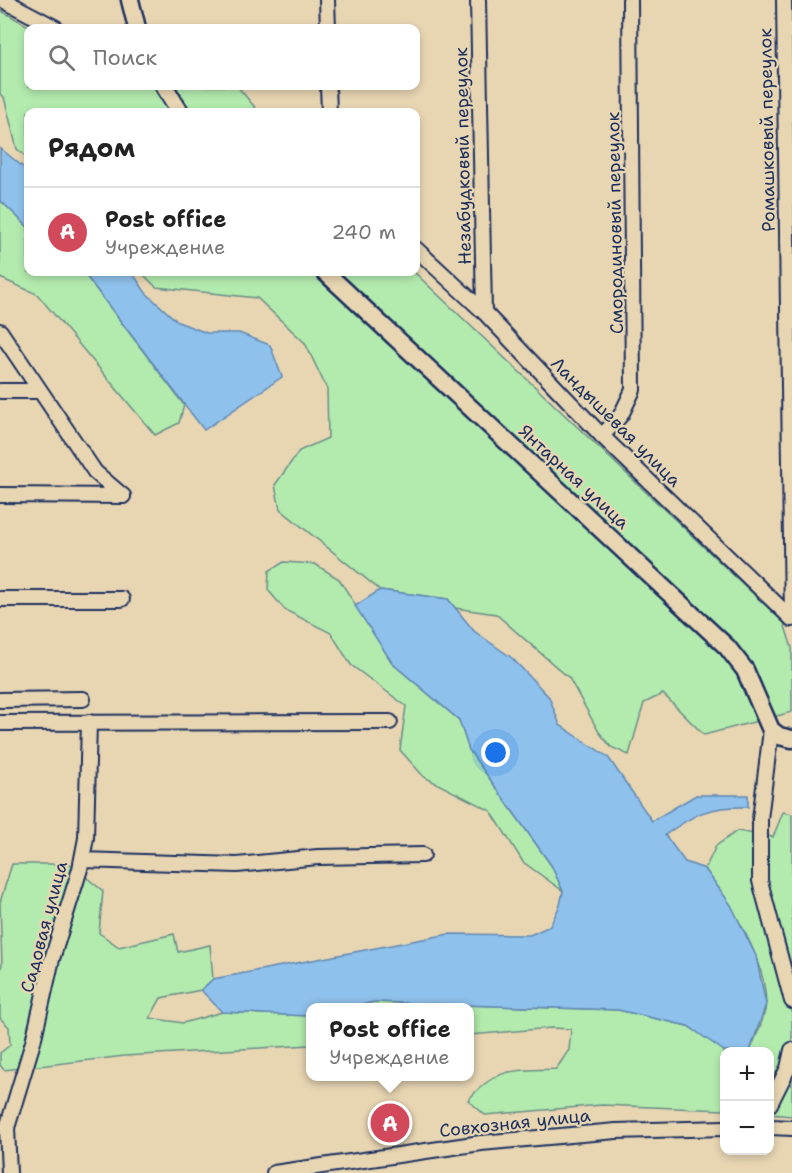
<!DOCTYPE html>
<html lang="ru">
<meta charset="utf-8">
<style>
:root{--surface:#fff;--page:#f2f2f2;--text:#222;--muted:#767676;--line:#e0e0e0;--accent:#d1495b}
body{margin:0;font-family:"Shantell Sans",sans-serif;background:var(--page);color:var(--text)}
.controls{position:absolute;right:18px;bottom:18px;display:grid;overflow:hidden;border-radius:12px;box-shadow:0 3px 9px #0003}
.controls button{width:54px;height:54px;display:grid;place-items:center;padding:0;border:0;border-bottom:2px solid var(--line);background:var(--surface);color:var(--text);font:30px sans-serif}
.you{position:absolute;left:496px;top:753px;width:21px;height:21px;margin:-15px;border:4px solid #fff;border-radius:50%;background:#1a73e8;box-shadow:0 0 0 9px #1a73e833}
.badge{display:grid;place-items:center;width:39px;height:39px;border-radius:50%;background:var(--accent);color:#fff;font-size:20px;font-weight:700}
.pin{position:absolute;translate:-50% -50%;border:3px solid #fff;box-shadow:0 2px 6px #0006}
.popup{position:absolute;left:306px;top:1003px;width:168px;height:78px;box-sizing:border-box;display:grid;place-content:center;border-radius:12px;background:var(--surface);filter:drop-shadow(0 2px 4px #0005);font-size:20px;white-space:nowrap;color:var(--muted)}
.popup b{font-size:22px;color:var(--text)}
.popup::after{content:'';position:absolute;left:50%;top:100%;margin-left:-12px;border:12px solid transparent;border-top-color:var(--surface)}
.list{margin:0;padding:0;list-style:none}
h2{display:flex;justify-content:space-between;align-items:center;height:78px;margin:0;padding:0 24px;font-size:26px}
h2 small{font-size:20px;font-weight:400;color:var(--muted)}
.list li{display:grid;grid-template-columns:39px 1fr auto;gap:18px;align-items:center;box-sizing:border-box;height:90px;padding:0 24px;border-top:2px solid var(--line)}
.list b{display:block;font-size:22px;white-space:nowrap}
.list p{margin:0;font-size:20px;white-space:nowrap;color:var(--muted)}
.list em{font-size:20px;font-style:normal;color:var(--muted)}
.icon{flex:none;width:33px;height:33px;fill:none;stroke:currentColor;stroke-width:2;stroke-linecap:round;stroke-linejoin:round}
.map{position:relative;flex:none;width:792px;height:1173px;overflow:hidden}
.search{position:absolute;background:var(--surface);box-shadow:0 3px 9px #0003;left:24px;top:24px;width:396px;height:66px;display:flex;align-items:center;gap:15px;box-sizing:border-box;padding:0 21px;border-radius:12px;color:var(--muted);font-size:22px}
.panel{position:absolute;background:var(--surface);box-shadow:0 3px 9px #0003;left:24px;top:108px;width:396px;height:168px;border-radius:12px}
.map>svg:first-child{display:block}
</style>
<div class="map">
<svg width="792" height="1173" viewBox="0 0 792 1173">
<rect width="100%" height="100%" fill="#e8d6b3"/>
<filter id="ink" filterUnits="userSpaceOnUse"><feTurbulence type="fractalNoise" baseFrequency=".0167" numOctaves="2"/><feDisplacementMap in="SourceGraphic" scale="12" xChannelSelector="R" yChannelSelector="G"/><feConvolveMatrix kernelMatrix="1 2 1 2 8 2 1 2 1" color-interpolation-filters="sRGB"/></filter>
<g filter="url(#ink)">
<!-- green -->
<g fill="#b3ebae" stroke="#678d86" stroke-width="1.5">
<polygon points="0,10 32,28 28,28 28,86 237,86 259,112 28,112 28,158 17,149 4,97 0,94"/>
<polygon points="0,200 28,227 28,272 83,272 184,405 179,423 155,435 37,294 0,278"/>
<polygon points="141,272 414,272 784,623 792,648 792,712 704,735 663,694 644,703 629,755 611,747 599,732 569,678 496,614 455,608 448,599 380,590 280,509 275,485 299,451 328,438 327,389 305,343 257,298 156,287"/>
<polygon points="284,562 315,564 339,579 393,664 459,720 469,750 551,865 563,891 523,862 491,811 424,777 400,750 406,706 351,665 331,633 285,610 268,590 269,571"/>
<path d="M783 812 792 814V1116L770 1114V1052L750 1051C755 1038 766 1017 766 1003 765 956 731 906 705 869L716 846 737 831 773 837Z"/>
<polygon points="12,864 70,864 103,891 99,933 119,947 174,934 178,952 210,945 213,979 201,990 161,998 150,1018 183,1023 222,1012 310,1016 310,1045 125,1056 4,1070 0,1065 0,1053 10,1045 9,1027 0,1018 0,969 2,965 0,902"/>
<path d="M374 1002 618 1010 688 1026 729 1051 724 1052V1110L602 1105 485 1115 468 1100C497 1066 515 1071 556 1069L569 1050 571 1029 552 1028 470 1035V1008H352Z"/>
</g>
<!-- water -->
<g fill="#8ec1eb" stroke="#6087b3" stroke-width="1.5">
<polygon points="0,148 28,171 28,227 0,200"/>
<polygon points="83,272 132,272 146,293 178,322 207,333 239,333 270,345 282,377 204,430"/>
<path d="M380 590 448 599 474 631 512 658 549 697 560 725 608 757 652 821 696 795H748V807C709 806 696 813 665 835L685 862 705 869 731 905 756 956 766 1004 750 1051H724L688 1026 618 1010 374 1002 352 1007 310 1008V1016L222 1012 201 990 213 979 449 934 530 935 550 926 560 905 563 891 551 865 469 750 459 720 393 664 355 606Z"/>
</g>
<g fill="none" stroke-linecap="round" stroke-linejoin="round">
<defs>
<g id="minor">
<polyline points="3,0 56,28"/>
<polyline points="327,0 328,28"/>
<polyline points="478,0 484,312"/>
<polyline points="784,0 792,619"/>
<polyline points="328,86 329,112"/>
<polyline points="416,249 484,312 602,436 792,619"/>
<polyline points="0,331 95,472 123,496"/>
<polyline points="0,391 39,391"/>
<polyline points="602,436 621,415 633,390 630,0"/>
<polyline points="0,495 123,496"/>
<polyline points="0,599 122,599"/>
<polyline points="0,700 83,699"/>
<polyline points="0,723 390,722"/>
<polyline points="771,730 760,819 760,881 792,1001"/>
<polyline points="82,860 237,865 318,857 423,855"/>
<polyline points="770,1104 788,1068 792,1050"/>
<polyline points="770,1127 792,1128"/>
<polyline points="9,1173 7,1128 33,1042 52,959 80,869 86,838 89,722"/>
<polyline points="274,1173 481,1143 616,1131 724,1128"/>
</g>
<g id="tertiary">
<polyline points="130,0 137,28"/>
<polyline points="164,86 180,112"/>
<polyline points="325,272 727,647 745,670 771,730 779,736 792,739"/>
</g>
</defs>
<!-- minor casing -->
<use href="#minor" stroke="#1b2f5e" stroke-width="18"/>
<!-- tertiary casing -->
<use href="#tertiary" stroke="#1b2f5e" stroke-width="21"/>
<!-- minor -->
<use href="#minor" stroke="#e8d6b3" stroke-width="14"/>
<!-- tertiary -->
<use href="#tertiary" stroke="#e8d6b3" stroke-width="16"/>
</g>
</g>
<g text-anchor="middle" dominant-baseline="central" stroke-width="4.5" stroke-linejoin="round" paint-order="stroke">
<!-- street labels -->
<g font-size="18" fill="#1b2f5e" stroke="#e8d6b3">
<text transform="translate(767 130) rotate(-91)">Ромашковый переулок</text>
<text transform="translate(463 156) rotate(-91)">Незабудковый переулок</text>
<text transform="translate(615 223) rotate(-91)">Смородиновый переулок</text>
<text transform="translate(616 422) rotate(45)">Ландышевая улица</text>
<text transform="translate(574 477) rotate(43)">Янтарная улица</text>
<text transform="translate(44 927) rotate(-75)">Садовая улица</text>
<text transform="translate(515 1123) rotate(-6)">Совхозная улица</text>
</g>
</g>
</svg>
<div class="controls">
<button>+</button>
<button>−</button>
</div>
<div class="you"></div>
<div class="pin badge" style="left:390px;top:1123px">A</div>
<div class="popup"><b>Post office</b>Учреждение</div>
<div class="search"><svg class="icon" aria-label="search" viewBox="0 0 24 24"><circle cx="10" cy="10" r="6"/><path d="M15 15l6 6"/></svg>Поиск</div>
<section class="panel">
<h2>Рядом<small></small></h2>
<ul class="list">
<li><span class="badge">A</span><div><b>Post office</b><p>Учреждение</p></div><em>240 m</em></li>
</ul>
</section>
</div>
